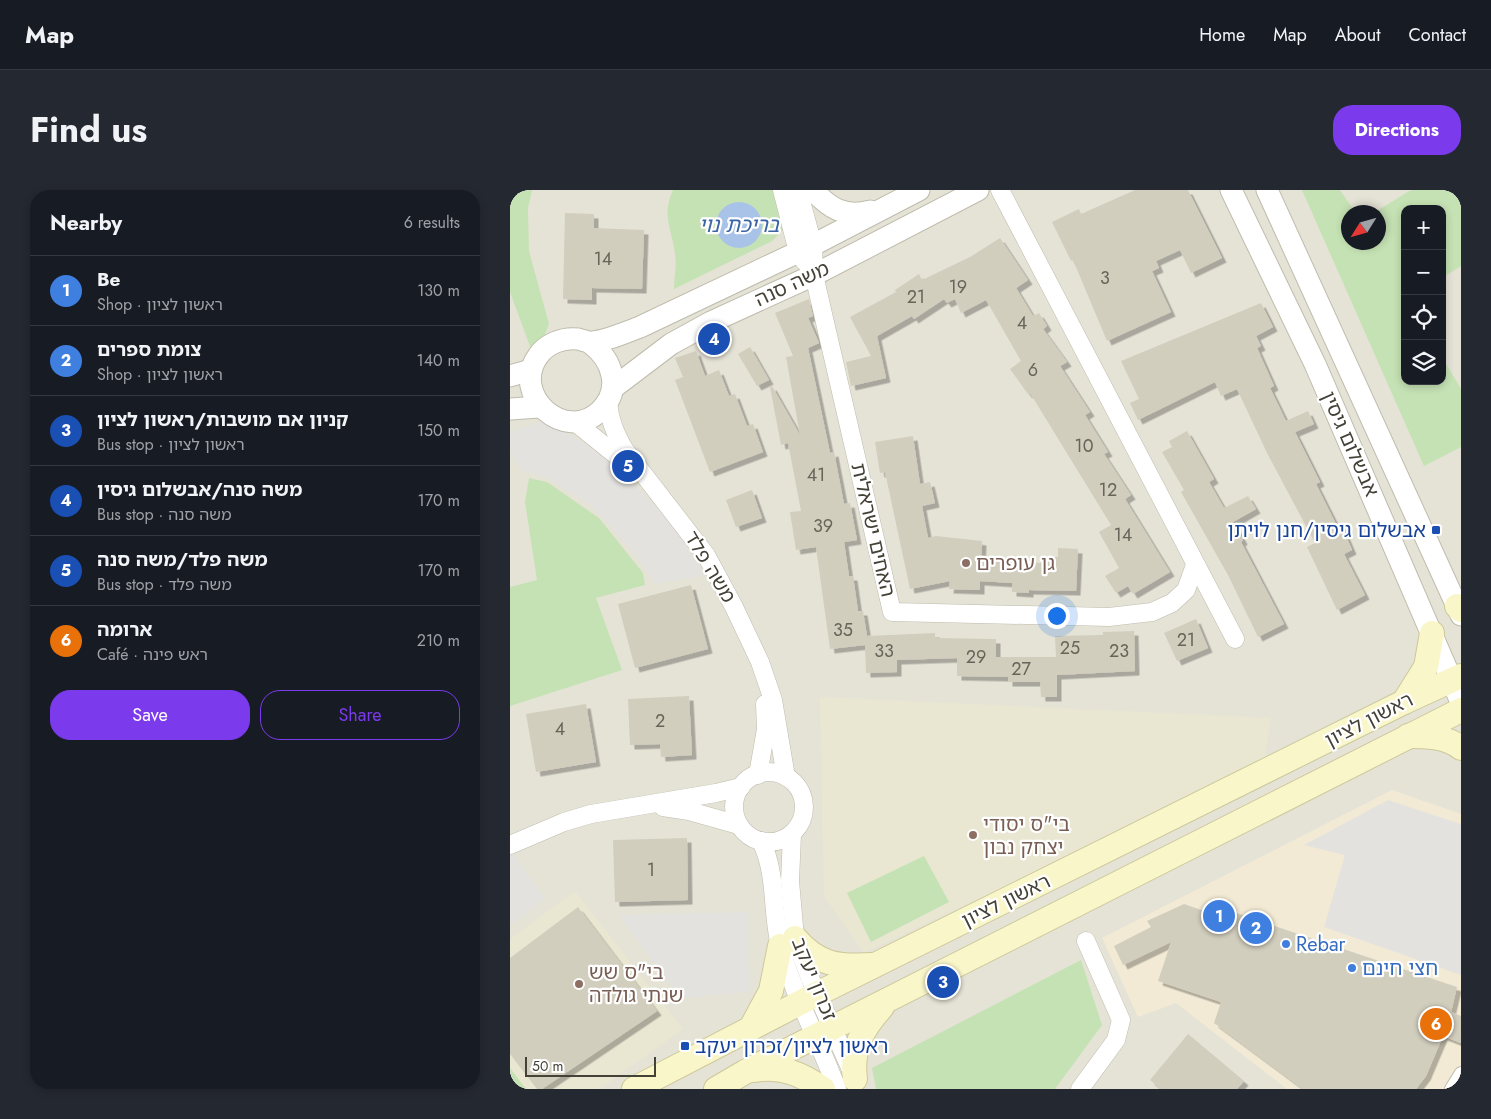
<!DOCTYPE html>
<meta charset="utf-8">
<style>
:root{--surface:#171b24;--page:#242831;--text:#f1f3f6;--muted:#9ea1a6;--line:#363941;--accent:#7c3aed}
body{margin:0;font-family:Jost,"Noto Sans Hebrew",sans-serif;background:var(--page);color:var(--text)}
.controls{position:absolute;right:15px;top:15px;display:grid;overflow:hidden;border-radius:10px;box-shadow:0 2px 8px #0003}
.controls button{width:45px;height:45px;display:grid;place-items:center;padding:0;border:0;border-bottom:1px solid var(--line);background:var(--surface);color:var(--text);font:25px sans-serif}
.compass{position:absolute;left:831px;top:15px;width:45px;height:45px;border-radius:50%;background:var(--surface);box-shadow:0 2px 8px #0003;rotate:233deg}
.scale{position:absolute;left:15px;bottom:12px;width:131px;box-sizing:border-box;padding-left:5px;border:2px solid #444137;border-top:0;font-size:14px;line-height:18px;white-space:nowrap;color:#444137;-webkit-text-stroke:4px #fff;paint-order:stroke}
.you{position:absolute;left:546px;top:425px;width:18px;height:18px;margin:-12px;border:4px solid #fff;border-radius:50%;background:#1a73e8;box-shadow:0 0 0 8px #1a73e833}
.badge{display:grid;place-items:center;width:32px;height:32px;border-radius:50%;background:var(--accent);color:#fff;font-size:16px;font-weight:700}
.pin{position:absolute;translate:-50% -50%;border:2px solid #fff;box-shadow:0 1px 5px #0006}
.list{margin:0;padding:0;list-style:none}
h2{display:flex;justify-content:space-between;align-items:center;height:65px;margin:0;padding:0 20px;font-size:21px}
h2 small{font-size:16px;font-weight:400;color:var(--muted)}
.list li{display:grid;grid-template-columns:32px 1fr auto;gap:15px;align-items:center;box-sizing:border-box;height:70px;padding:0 20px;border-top:1px solid var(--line)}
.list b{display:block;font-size:19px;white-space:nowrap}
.list p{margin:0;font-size:16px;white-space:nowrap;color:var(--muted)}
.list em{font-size:16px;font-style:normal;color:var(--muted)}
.actions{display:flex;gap:10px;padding:15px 20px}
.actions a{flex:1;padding:11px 0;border:1px solid var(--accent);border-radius:20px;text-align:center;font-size:18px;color:var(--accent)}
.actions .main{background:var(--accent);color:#fff}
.icon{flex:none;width:28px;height:28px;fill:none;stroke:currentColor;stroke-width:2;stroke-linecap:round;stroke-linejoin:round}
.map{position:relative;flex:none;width:951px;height:899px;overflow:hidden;border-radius:20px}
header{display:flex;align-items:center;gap:30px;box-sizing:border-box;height:70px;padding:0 25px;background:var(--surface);border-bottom:1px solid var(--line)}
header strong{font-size:24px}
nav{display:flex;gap:28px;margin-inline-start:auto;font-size:18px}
.intro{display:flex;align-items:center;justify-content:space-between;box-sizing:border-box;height:120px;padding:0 30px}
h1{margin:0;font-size:35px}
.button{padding:12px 22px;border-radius:20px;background:var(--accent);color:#fff;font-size:18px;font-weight:700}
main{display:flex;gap:30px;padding:0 30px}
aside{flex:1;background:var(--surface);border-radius:20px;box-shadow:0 2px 8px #0003}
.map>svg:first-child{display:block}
</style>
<header>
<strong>Map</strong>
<nav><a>Home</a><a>Map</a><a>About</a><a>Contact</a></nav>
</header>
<div class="intro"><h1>Find us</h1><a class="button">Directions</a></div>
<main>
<aside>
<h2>Nearby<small>6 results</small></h2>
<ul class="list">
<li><span class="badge" style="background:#3f7fe0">1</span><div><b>Be</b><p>Shop · ראשון לציון</p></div><em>130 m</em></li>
<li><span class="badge" style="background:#3f7fe0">2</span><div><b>צומת ספרים</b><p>Shop · ראשון לציון</p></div><em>140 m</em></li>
<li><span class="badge" style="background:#1a4fb4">3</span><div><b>קניון אם מושבות/ראשון לציון</b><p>Bus stop · ראשון לציון</p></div><em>150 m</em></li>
<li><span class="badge" style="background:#1a4fb4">4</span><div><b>משה סנה/אבשלום גיסין</b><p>Bus stop · משה סנה</p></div><em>170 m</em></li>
<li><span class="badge" style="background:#1a4fb4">5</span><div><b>משה פלד/משה סנה</b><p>Bus stop · משה פלד</p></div><em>170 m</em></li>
<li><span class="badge" style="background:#e8710a">6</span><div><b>ארומה</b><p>Café · ראש פינה</p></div><em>210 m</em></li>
</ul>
<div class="actions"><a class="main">Save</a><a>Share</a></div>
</aside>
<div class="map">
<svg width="951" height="899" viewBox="0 0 951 899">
<defs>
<filter id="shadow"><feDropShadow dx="4.5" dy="4.5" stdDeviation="0" flood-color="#0004"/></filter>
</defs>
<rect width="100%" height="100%" fill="#f2f0e7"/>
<!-- residential -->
<path fill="#e5e3d6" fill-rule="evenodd" d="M0 0H951V899H0ZM895 19H932V191H895ZM838 22H868V52H838Z"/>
<!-- commercial -->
<polygon fill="#f2ead4" points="882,600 951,624 951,899 777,899 666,813 628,827 592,748"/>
<!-- education -->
<g fill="#e9e7d2">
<polygon points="310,507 761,528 752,584 453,716 354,763 314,706"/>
<polygon points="65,701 173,839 89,899 0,899 0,749"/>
</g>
<!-- green -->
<g fill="#c5e2b4">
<polygon points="0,0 22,0 18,18 19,61 39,134 25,170 0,102"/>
<path d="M163 0H267L274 39 262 51 164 99C164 88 167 75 165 64 162 39 151 26 163 0Z"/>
<polygon points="792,0 830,0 845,22 838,22 838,52 868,52 868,22 865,22 901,0 951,0 951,76 932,88 932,19 895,19 895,191 932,191 932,167 951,199 951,257 914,276"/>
<polygon points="19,288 37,292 89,328 133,383 135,395 86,408 112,480 0,516 0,397 27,390 15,312"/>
<polygon points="414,666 439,712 361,752 337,703"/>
<polygon points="571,770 592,835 545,899 366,899 362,878"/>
<polygon points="0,878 16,899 0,899"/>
</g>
<!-- parking -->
<g fill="#e3e2de">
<polygon points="33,231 96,264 165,337 194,385 145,394 127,366 81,315 38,288 11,280 0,259 0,242"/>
<polygon points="878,610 951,634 951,785 814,737 835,665 794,655"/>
<polygon points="0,660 35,709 0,735"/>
<polygon points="238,722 239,802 171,808 108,725"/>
</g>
<!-- water -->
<circle fill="#a9c3e8" cx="229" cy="35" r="23"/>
<!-- building -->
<g fill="#d2cebe" filter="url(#shadow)">
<polygon points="625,0 678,0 712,68 681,83 670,60 646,71 649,78 642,81 661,122 597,151 563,70 561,71 542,32 569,19 571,24"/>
<polygon points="55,23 84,24 84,38 134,40 132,99 82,98 82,110 53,109"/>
<polygon points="490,48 518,90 506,98 523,126 529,123 537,136 533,139 557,172 550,176 580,222 575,225 598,262 594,264 621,305 615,309 660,382 623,404 618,396 606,403 595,386 609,378 589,342 601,335 520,203 518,204 500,179 511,171 476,110 451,123 445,109 437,113 434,109 404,129 402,126 367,146 376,188 341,196 336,172 361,166 340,127 386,102 385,100 409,84 412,90 460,67"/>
<polygon points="299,109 303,126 298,128 309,153 298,158 320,263 324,262 334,314 340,313 347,350 334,352 339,386 343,386 348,421 353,421 357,446 425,443 425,448 486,449 486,467 546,467 545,446 593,445 593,442 624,441 625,481 547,485 547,507 531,507 530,492 498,492 498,487 447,486 447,468 387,470 387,482 356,483 355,455 320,459 306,357 286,360 280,322 291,321 278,253 271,255 260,197 262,196 290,245 276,167 283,166 265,123"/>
<polygon points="751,113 763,137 746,146 751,156 747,158 764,196 760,198 776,231 798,221 804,234 785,242 810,292 806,294 826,334 830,332 842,360 834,364 855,405 827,420 797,357 805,353 757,263 727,199 711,206 705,192 628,230 620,213 629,209 611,171"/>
<polygon points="240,157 259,190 247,196 228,164"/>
<polygon points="186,161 195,186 209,180 219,206 225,204 237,236 243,234 253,262 200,282 165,190 173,187 165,168"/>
<polygon points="677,241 704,289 699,292 714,318 738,306 746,319 723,332 733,350 731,352 774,434 748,447 718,385 671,302 674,300 652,262 662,257 659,251"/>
<polygon points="403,246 410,294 420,292 425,313 412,316 418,348 426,346 472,351 471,371 536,373 537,367 548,367 548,358 568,359 566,401 519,400 519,403 502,402 502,393 470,391 470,400 439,399 440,391 400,399 375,282 370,283 365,252"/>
<polygon points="242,300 252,328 226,337 216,310"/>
<polygon points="181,395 198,459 125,478 108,414"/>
<polygon points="686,429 698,458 667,471 654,443"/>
<polygon points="179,506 182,565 151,567 150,554 120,555 118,509"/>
<polygon points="76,514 86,572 26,582 16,524"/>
<polygon points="177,648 178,710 105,712 103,650"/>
<polygon points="674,714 697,722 699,714 947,797 941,822 951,826 951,853 933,846 916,886 906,899 793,899 704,833 711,812 648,791 661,752 613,775 604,756 641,737 637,731"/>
<polygon points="68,717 147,821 32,899 27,899 0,864 0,768"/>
<polygon points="678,844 734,891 727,899 651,899 640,890"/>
</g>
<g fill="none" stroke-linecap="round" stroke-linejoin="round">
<defs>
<polyline id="pedestrian" points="941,899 951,883"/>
<g id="minor">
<polyline points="272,0 288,62 295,72"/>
<polyline points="288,0 303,55 304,85 382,422 599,427 642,422 662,413 676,400 685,375"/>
<polyline points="490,0 725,449"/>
<path d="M98 211C99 229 105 243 114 259L196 365 224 417 250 472 263 510 276 587"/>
<polyline points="65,232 117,274"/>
<circle cx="259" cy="617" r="35"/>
<polyline points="248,585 256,539 255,514"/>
<polyline points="153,617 179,621 229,635"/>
<polyline points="282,644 280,691 285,748 300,788 343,884"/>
<path d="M251 651C268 686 261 724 271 760 285 808 310 852 327 899"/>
<polyline points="0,655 54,632 81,624 206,603 231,597"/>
<polyline points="570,899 606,850 611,830 576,751"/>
</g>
<g id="tertiary">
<path d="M303 0C319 18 335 28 360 21"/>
<polyline points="721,0 805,174 951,512"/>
<polyline points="757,0 951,425"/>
<path d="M80 153C102 169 113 199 90 221 55 254 0 205 28 166 36 154 53 147 68 149 73 150 77 153 83 152 99 150 114 143 130 137L303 55 409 0"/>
<polyline points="0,186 21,180"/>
<polyline points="103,198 161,154 201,132 304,85 468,0"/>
<polyline points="0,219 29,217"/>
</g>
<g id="secondary">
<polyline points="947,416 951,420"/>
<polyline points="894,512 916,477 922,443"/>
<path d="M898 546C916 546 936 546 951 558"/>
<path d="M285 748C308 775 328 777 362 775"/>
<polyline points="241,838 261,801 270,756"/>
<path d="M244 880C271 875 291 884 313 899"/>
<path d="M345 889C341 859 352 839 372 817"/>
<polyline points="124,899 307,804 894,512 951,486"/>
<polyline points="206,899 235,882 951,520"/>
</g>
</defs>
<!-- pedestrian casing -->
<use href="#pedestrian" stroke="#bfbcad" stroke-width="14"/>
<!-- minor casing -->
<use href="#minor" stroke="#bfbcad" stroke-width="19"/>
<!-- tertiary casing -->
<use href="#tertiary" stroke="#bfbcad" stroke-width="23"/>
<!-- secondary casing -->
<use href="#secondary" stroke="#cdc89b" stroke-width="26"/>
<!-- pedestrian -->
<use href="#pedestrian" stroke="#fff" stroke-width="12"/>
<!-- minor -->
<use href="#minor" stroke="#fff" stroke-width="18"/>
<!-- tertiary -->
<use href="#tertiary" stroke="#fff" stroke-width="21"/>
<!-- secondary -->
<use href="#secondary" stroke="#f9f6ca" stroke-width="24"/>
</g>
<!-- markers -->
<g fill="#1a4fb4" stroke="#fff" stroke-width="2">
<rect x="921" y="335" width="10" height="10" rx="2.5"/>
<rect x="170" y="851" width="10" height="10" rx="2.5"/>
</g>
<g fill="#8d6e63" stroke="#fff" stroke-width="2">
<circle cx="456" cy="373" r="5"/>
<circle cx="463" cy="645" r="5"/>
<circle cx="69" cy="794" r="5"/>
</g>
<g fill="#3f7fe0" stroke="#fff" stroke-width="2">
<circle cx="776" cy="754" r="5"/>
<circle cx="842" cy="778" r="5"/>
</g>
<g text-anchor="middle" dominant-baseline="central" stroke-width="4.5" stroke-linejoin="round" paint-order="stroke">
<!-- number labels -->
<g font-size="18" fill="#686459">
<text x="93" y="69">14</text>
<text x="595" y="88">3</text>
<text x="448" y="97">19</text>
<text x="406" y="107">21</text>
<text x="512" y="133">4</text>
<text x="523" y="180">6</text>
<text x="574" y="256">10</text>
<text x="306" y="285">41</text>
<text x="598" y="300">12</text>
<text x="313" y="336">39</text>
<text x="613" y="345">14</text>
<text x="333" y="440">35</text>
<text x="676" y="450">21</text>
<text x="560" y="458">25</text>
<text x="374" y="461">33</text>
<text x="609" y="461">23</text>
<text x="466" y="467">29</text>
<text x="511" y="479">27</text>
<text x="150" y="531">2</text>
<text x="50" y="539">4</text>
<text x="141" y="680">1</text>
</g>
<!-- street labels -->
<g font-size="20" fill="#444137" stroke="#fff">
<text transform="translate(282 94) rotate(-25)">משה סנה</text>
<text transform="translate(840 254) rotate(66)">אבשלום גיסין</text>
<text transform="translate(363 340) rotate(77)">האחים ישראלית</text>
<text transform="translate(200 377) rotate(59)">משה פלד</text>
<text transform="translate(859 530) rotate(-27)">ראשון לציון</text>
<text transform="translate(496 711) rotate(-26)">ראשון לציון</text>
<text transform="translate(304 789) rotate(68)">זכרון יעקב</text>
</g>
<!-- transit labels -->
<g font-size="20" fill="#164399" stroke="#fff" text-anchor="end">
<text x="916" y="340">אבשלום גיסין/חנן לויתן</text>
<text x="185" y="856" text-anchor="start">ראשון לציון/זכרון יעקב</text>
</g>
<!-- education labels -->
<g font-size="20" fill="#785e54" stroke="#fff" text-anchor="start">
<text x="466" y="373">גן עופרים</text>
<text x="473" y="634">בי"ס יסודי<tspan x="473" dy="23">יצחק נבון</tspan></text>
<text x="79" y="782">בי"ס שש<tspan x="79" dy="23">שנתי גולדה</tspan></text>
</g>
<!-- shop labels -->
<g font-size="20" fill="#366cbe" stroke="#fff" text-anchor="start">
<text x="786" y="754">Rebar</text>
<text x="852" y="778">חצי חינם</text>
</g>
<!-- water labels -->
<g font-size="21" font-style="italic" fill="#3b65a5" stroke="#fff">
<text x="229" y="35">בריכת נוי</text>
</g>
</g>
</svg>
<div class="controls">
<button>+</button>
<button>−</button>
<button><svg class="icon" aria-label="locate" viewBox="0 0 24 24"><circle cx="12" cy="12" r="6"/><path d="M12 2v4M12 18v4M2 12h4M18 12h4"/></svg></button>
<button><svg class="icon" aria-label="layers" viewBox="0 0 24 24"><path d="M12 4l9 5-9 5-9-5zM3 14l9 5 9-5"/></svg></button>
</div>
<svg class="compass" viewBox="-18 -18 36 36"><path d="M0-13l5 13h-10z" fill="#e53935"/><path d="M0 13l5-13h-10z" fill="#9ea1a6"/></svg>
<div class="scale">50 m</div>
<div class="you"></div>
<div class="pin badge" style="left:709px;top:726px;background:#3f7fe0">1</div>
<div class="pin badge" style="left:746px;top:738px;background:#3f7fe0">2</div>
<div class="pin badge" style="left:433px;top:792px;background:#1a4fb4">3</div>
<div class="pin badge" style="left:204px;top:149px;background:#1a4fb4">4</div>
<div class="pin badge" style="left:118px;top:276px;background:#1a4fb4">5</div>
<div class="pin badge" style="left:926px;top:834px;background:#e8710a">6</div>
</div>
</main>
